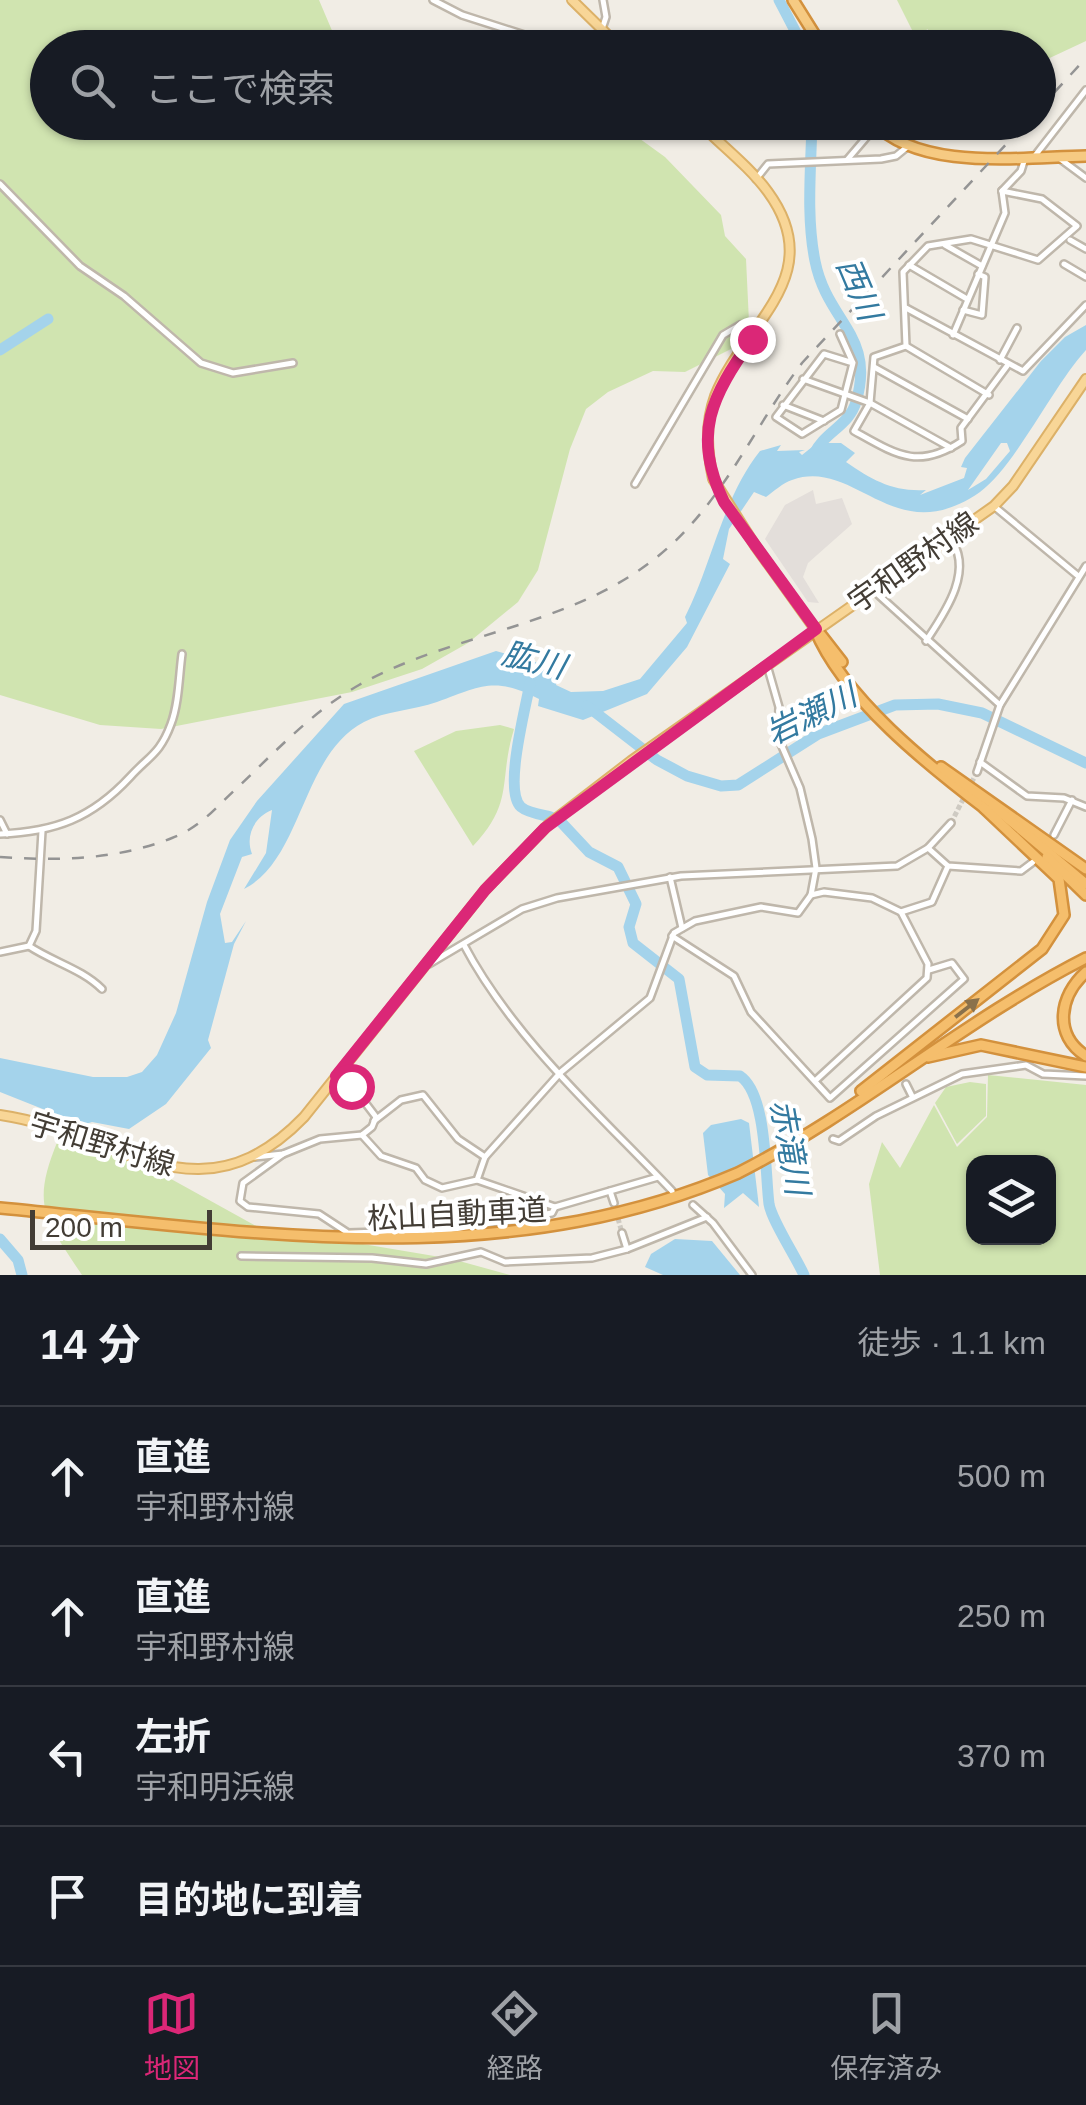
<!DOCTYPE html>
<html lang="ja">
<meta charset="utf-8">
<style>
:root{--surface:#171b24;--page:#242831;--text:#f1f3f6;--muted:#9ea1a6;--line:#363941;--accent:#db2777}
body{margin:0;font-family:Arial,"Noto Sans JP",sans-serif;background:var(--page);color:var(--text)}
.controls{position:absolute;right:30px;bottom:30px;display:grid;overflow:hidden;border-radius:20px;box-shadow:0 2px 8px #0004}
.controls button{width:90px;height:90px;display:grid;place-items:center;padding:0;border:0;border-bottom:2px solid var(--line);background:var(--surface);color:var(--text);font:50px sans-serif}
.scale{position:absolute;left:30px;bottom:25px;width:182px;box-sizing:border-box;padding-left:10px;border:5px solid #433d35;border-top:0;font-size:28px;line-height:35px;white-space:nowrap;color:#433d35;-webkit-text-stroke:8px #fff;paint-order:stroke}
.stop{position:absolute;width:30px;height:30px;margin:-22px;border:8px solid #db2777;border-radius:50%;background:#fff}
.stop.end{background:#db2777;border-color:#fff;box-shadow:0 2px 10px #0008}
.list{margin:0;padding:0;list-style:none}
h2{display:flex;justify-content:space-between;align-items:center;height:130px;margin:0;padding:0 40px;font-size:42px}
h2 small{font-size:32px;font-weight:400;color:var(--muted)}
.list li{display:grid;grid-template-columns:65px 1fr auto;gap:30px;align-items:center;box-sizing:border-box;height:140px;padding:0 40px;border-top:2px solid var(--line)}
.list b{display:block;font-size:38px;white-space:nowrap}
.list p{margin:0;font-size:32px;white-space:nowrap;color:var(--muted)}
.list em{font-size:32px;font-style:normal;color:var(--muted)}
.icon{flex:none;width:55px;height:55px;fill:none;stroke:currentColor;stroke-width:2;stroke-linecap:round;stroke-linejoin:round}
.map{position:relative;flex:none;width:1086px;height:1275px;overflow:hidden}
.search{position:absolute;background:var(--surface);box-shadow:0 2px 8px #0004;left:30px;right:30px;top:30px;height:110px;display:flex;align-items:center;gap:25px;box-sizing:border-box;padding:0 35px;border-radius:55px;color:var(--muted);font-size:38px}
.sheet{height:690px;background:var(--surface)}
nav{display:flex;justify-content:space-around;align-items:center;box-sizing:border-box;height:140px;border-top:2px solid var(--line);background:var(--surface);font-size:28px;color:var(--muted)}
nav a{display:grid;justify-items:center;gap:5px}
nav .on{color:var(--accent)}
.map>svg:first-child{display:block}
</style>
<div class="map">
<svg width="1086" height="1275" viewBox="0 0 1086 1275">
<rect width="100%" height="100%" fill="#f1ede5"/>
<!-- industrial -->
<polygon fill="#e3deda" points="813,490 816,504 842,498 852,524 808,563 803,577 819,603 808,602 765,539 785,505"/>
<!-- green -->
<g fill="#d0e4b0" fill-rule="evenodd">
<polygon points="0,0 319,0 339,47 48,48 48,122 389,122 423,137 477,133 508,123 618,123 665,157 721,215 725,236 746,259 749,322 733,348 685,372 653,371 608,392 586,409 570,449 538,570 518,602 468,643 422,669 352,692 161,729 100,725 0,695"/>
<polygon points="897,0 1086,0 1086,41 1039,63 1038,48 950,47 927,29 923,40 916,38"/>
<path d="M500 725 514 729C498 781 515 802 473 846L414 751 456 731Z"/>
<path d="M988 1075 1086 1085V1275H880L869 1184 882 1142 900 1168 934 1105 957 1147 987 1117ZM974 1162H1048V1238H974Z"/>
<polygon points="970,1082 986,1084 986,1116 957,1144 935,1103 946,1087"/>
<path d="M58 1140 91 1142 144 1164 258 1227 289 1239 339 1240 452 1259 510 1275H82C44 1217 31 1206 58 1140Z"/>
</g>
<!-- water -->
<g fill="#a4d3eb" fill-rule="evenodd">
<path d="M1086 325V350C1053 386 1014 468 980 492 894 552 856 457 792 480 783 483 774 491 766 497L754 492 729 529 723 559 730 564 687 647 647 694 583 720 538 706 539 699C494 676 481 686 437 702 414 710 385 711 364 722 301 755 303 859 244 889L266 853 272 810C254 817 245 836 252 854L242 857 220 914 225 943 232 942 246 921 234 944 208 1040 211 1048 166 1104 129 1129 92 1122 83 1125 0 1092V1058L93 1077H127L142 1072 157 1055 176 1013 207 902 230 840 257 801 344 704 496 651 560 669 556 685 571 692 603 691 640 679 687 623 685 617C712 564 722 499 760 451L781 445 777 451 805 450 799 452 802 455 817 443H841L855 453 846 462C872 480 893 492 926 490L920 495 964 478 967 468 961 467 965 458 1041 361 1065 337ZM1001 443H1007L1010 451 986 479 968 490Z"/>
<polygon points="741,1119 749,1123 759,1207 743,1193 724,1208 725,1194 708,1175 703,1133 711,1125"/>
<polygon points="675,1239 712,1241 740,1275 663,1275 645,1267 651,1254"/>
</g>
<g fill="none" stroke-linecap="round" stroke-linejoin="round">
<!-- river -->
<g stroke="#a4d3eb" stroke-width="11">
<polyline points="779,0 804,48"/>
<path d="M812 122C811 168 806 216 815 261 827 322 876 335 856 402 849 426 824 432 814 454"/>
<polyline points="0,350 48,319"/>
<path d="M530 683C526 707 503 791 521 807 528 813 543 815 551 817"/>
<polyline points="587,706 657,760 687,776 721,786 738,785 818,734 895,705 938,704 982,713 1086,763"/>
<path d="M561 822 589 852 618 867 636 904 629 927 633 943 679 979 695 1067 707 1075 740 1076C767 1094 765 1173 769 1204 772 1221 796 1257 804 1275"/>
<polyline points="0,1239 18,1260 22,1275"/>
</g>
<!-- minor-tunnel -->
<g stroke="#cecac2" stroke-width="5" stroke-dasharray="5 2.5" stroke-linecap="butt">
<polyline points="951,823 977,772"/>
<polyline points="616,1211 622,1233"/>
</g>
<defs>
<g id="minor">
<polyline points="433,0 462,15 565,48"/>
<polyline points="602,29 606,17 603,0"/>
<polyline points="792,48 798,47"/>
<polyline points="1034,157 1086,90"/>
<polyline points="1059,158 1086,178"/>
<polyline points="847,160 876,126"/>
<polyline points="756,179 768,164 881,159 896,156 907,147"/>
<polyline points="0,184 80,266 124,296 201,363 233,373 293,363"/>
<path d="M1002 191 1042 199 1077 226 1038 260 971 239 928 246 903 272 906 346 874 357 870 403 854 431C897 455 918 470 962 441L961 428 1007 366"/>
<polyline points="1002,191 1021,171 1025,158"/>
<polyline points="1070,240 1086,249"/>
<polyline points="945,245 982,266"/>
<polyline points="1064,264 1086,277"/>
<polyline points="909,265 967,299"/>
<polyline points="906,308 1023,371 1086,305"/>
<polyline points="963,310 982,315 985,277 978,274"/>
<polyline points="840,334 853,363 841,410 802,434 776,417 824,354 853,363"/>
<polyline points="953,335 1005,213 1002,191"/>
<polyline points="906,346 989,395"/>
<polyline points="1000,360 1017,328"/>
<polyline points="874,367 968,419"/>
<polyline points="803,379 870,403 951,448"/>
<polyline points="783,405 824,421"/>
<polyline points="635,484 723,335 740,325 749,336"/>
<polyline points="995,507 1077,575"/>
<polyline points="873,590 1000,705"/>
<path d="M926 641C944 614 976 569 949 537"/>
<polyline points="980,762 1027,796 1064,798 1086,807"/>
<polyline points="977,772 1000,705 1086,566"/>
<polyline points="0,820 7,834"/>
<path d="M0 834C55 832 92 818 130 777 149 756 160 754 171 724 179 703 179 676 182 654"/>
<polyline points="1054,835 1072,800"/>
<polyline points="928,848 948,866 1021,871 1033,862"/>
<polyline points="670,877 682,928"/>
<polyline points="811,895 824,892 872,898 901,912 932,902 948,866"/>
<polyline points="672,936 734,976 751,1012 830,1098 964,979 952,963 929,970"/>
<path d="M464 945C513 1038 600 1115 672 1191"/>
<path d="M29 946C53 962 82 969 102 989"/>
<polyline points="0,952 29,946 36,931 42,831"/>
<polyline points="429,964 522,909 557,898 681,876 897,866 928,848 951,823"/>
<polyline points="815,1081 927,978 928,964 901,912"/>
<polyline points="906,1084 912,1096"/>
<polyline points="374,1121 401,1100 423,1095 458,1139 485,1157"/>
<polyline points="362,1135 381,1156 416,1168 425,1180 442,1188 477,1180 485,1157 561,1072 650,998 674,933 695,921 761,907 798,913 811,895 816,868 812,839 800,788 778,737 779,707 767,665"/>
<polyline points="833,1139 839,1141 876,1116 962,1074 1026,1065 1043,1074 1086,1076"/>
<polyline points="283,1154 243,1183 240,1201 248,1207 319,1214 348,1233 448,1230 552,1213 555,1207"/>
<polyline points="255,1157 283,1154 320,1139 362,1135 372,1127 376,1117 357,1092 336,1077"/>
<polyline points="477,1180 555,1207 658,1177"/>
<polyline points="610,1191 614,1203"/>
<polyline points="693,1205 713,1223 752,1275"/>
<polyline points="622,1233 627,1249 707,1217"/>
<polyline points="241,1256 372,1258 426,1264 481,1252 505,1262 592,1258 627,1249"/>
</g>
<g id="primary">
<polyline points="572,0 621,48"/>
<path d="M698 122C721 145 749 166 768 192 830 277 743 324 715 396 705 424 707 450 713 479"/>
<polyline points="756,547 815,629"/>
<path d="M0 1115C115 1131 198 1227 304 1117L485 890 549 824 631 761 994 506 1013 486 1086 379"/>
</g>
<g id="trunk">
<polyline points="793,0 823,48"/>
<path d="M873 122C920 172 1022 157 1086 156"/>
</g>
<g id="motorway">
<path d="M815 629C843 698 929 766 987 810"/>
<polyline points="821,635 842,662"/>
<polyline points="941,767 1086,869"/>
<polyline points="993,806 1086,884"/>
<polyline points="1047,857 1086,895"/>
<path d="M1086 972C1059 996 1053 1035 1086 1056"/>
<polyline points="928,1057 981,1045 1086,1067"/>
<polyline points="861,1091 1042,949 1064,915 1059,879 984,808"/>
<path d="M0 1208C251 1232 500 1275 738 1173 860 1111 964 1020 1086 958"/>
</g>
</defs>
<!-- minor casing -->
<use href="#minor" stroke="#bfb7ab" stroke-width="10"/>
<!-- primary casing -->
<use href="#primary" stroke="#dcb168" stroke-width="12"/>
<!-- trunk casing -->
<use href="#trunk" stroke="#d3913d" stroke-width="14"/>
<!-- motorway casing -->
<use href="#motorway" stroke="#d3913d" stroke-width="14"/>
<!-- minor -->
<use href="#minor" stroke="#fff" stroke-width="5"/>
<!-- primary -->
<use href="#primary" stroke="#f8d697" stroke-width="8"/>
<!-- trunk -->
<use href="#trunk" stroke="#f6ca82" stroke-width="9"/>
<!-- motorway -->
<use href="#motorway" stroke="#f5be6c" stroke-width="9"/>
<!-- rail -->
<g stroke="#949494" stroke-width="2.5" stroke-dasharray="12 12" stroke-linecap="butt">
<polyline points="1038,110 1086,58"/>
<path d="M0 857C59 861 116 860 172 838 201 827 215 808 237 788 275 752 313 711 359 685 454 632 570 627 657 557 722 505 753 428 802 363L1027 122"/>
</g>
<defs>
<polyline id="primary-bridge" points="713,479 756,547"/>
</defs>
<!-- primary-bridge casing -->
<use href="#primary-bridge" stroke="#dcb168" stroke-width="12" stroke-linecap="butt"/>
<!-- primary-bridge -->
<use href="#primary-bridge" stroke="#f8d697" stroke-width="8"/>
</g>
<!-- one-way arrows -->
<defs><path id="oneway-solid" d="M-6-.8H1V-3.2L6.5 0L1 3.2V.8H-6Z" transform="scale(2.5)"/></defs>
<use fill="#8a714b" href="#oneway-solid" transform="translate(967 1008) rotate(-38)"/>
<g fill="none" stroke-linecap="round" stroke-linejoin="round">
<!-- route -->
<path stroke="#db2777" stroke-width="12" d="M351 1086 336 1076 485 890 545 828 816 629 724 502C691 434 712 396 752 339"/>
</g>
<g text-anchor="middle" dominant-baseline="central" stroke-width="8" stroke-linejoin="round" paint-order="stroke">
<!-- street labels -->
<g font-size="30" fill="#433d35" stroke="#fff">
<text transform="translate(913 562) rotate(-35)">宇和野村線</text>
<text transform="translate(102 1144) rotate(17)">宇和野村線</text>
<text transform="translate(457 1214) rotate(-3)">松山自動車道</text>
</g>
<!-- water labels -->
<g font-size="32" font-style="italic" fill="#337aa0" stroke="#fff">
<text transform="translate(859 289) rotate(67)">西川</text>
<text transform="translate(534 660) rotate(14)">肱川</text>
<text transform="translate(811 714) rotate(-26)">岩瀬川</text>
<text transform="translate(790 1147) rotate(80)">赤滝川</text>
</g>
</g>
</svg>
<div class="controls">
<button><svg class="icon" aria-label="layers" viewBox="0 0 24 24"><path d="M12 4l9 5-9 5-9-5zM3 14l9 5 9-5"/></svg></button>
</div>
<div class="scale">200 m</div>
<div class="stop" style="left:351px;top:1086px"></div>
<div class="stop end" style="left:752px;top:339px"></div>
<div class="search"><svg class="icon" aria-label="search" viewBox="0 0 24 24"><circle cx="10" cy="10" r="6"/><path d="M15 15l6 6"/></svg>ここで検索</div>
</div>
<section class="sheet">
<h2>14 分<small>徒歩 · 1.1 km</small></h2>
<ul class="list">
<li><svg class="icon" aria-label="ahead" viewBox="0 0 24 24"><path d="M12 20V5M6 11l6-6 6 6"/></svg><div><b>直進</b><p>宇和野村線</p></div><em>500 m</em></li>
<li><svg class="icon" aria-label="ahead" viewBox="0 0 24 24"><path d="M12 20V5M6 11l6-6 6 6"/></svg><div><b>直進</b><p>宇和野村線</p></div><em>250 m</em></li>
<li><svg class="icon" aria-label="left" viewBox="0 0 24 24"><path d="M17 20v-9H6M10 6l-5 5 5 5"/></svg><div><b>左折</b><p>宇和明浜線</p></div><em>370 m</em></li>
<li><svg class="icon" aria-label="arrive" viewBox="0 0 24 24"><path d="M6 21V4h12l-3 4 3 4H6"/></svg><div><b>目的地に到着</b></div></li>
</ul>
</section>
<nav>
<a class="on"><svg class="icon" aria-label="map" viewBox="0 0 24 24"><path d="M3 6l6-2 6 2 6-2v14l-6 2-6-2-6 2zM9 4v14M15 6v14"/></svg>地図</a>
<a><svg class="icon" aria-label="directions" viewBox="0 0 24 24"><path d="M12 3l9 9-9 9-9-9zM9 14v-3h6M13 9l2 2-2 2"/></svg>経路</a>
<a><svg class="icon" aria-label="saved" viewBox="0 0 24 24"><path d="M7 4h10v16l-5-4-5 4z"/></svg>保存済み</a>
</nav>
